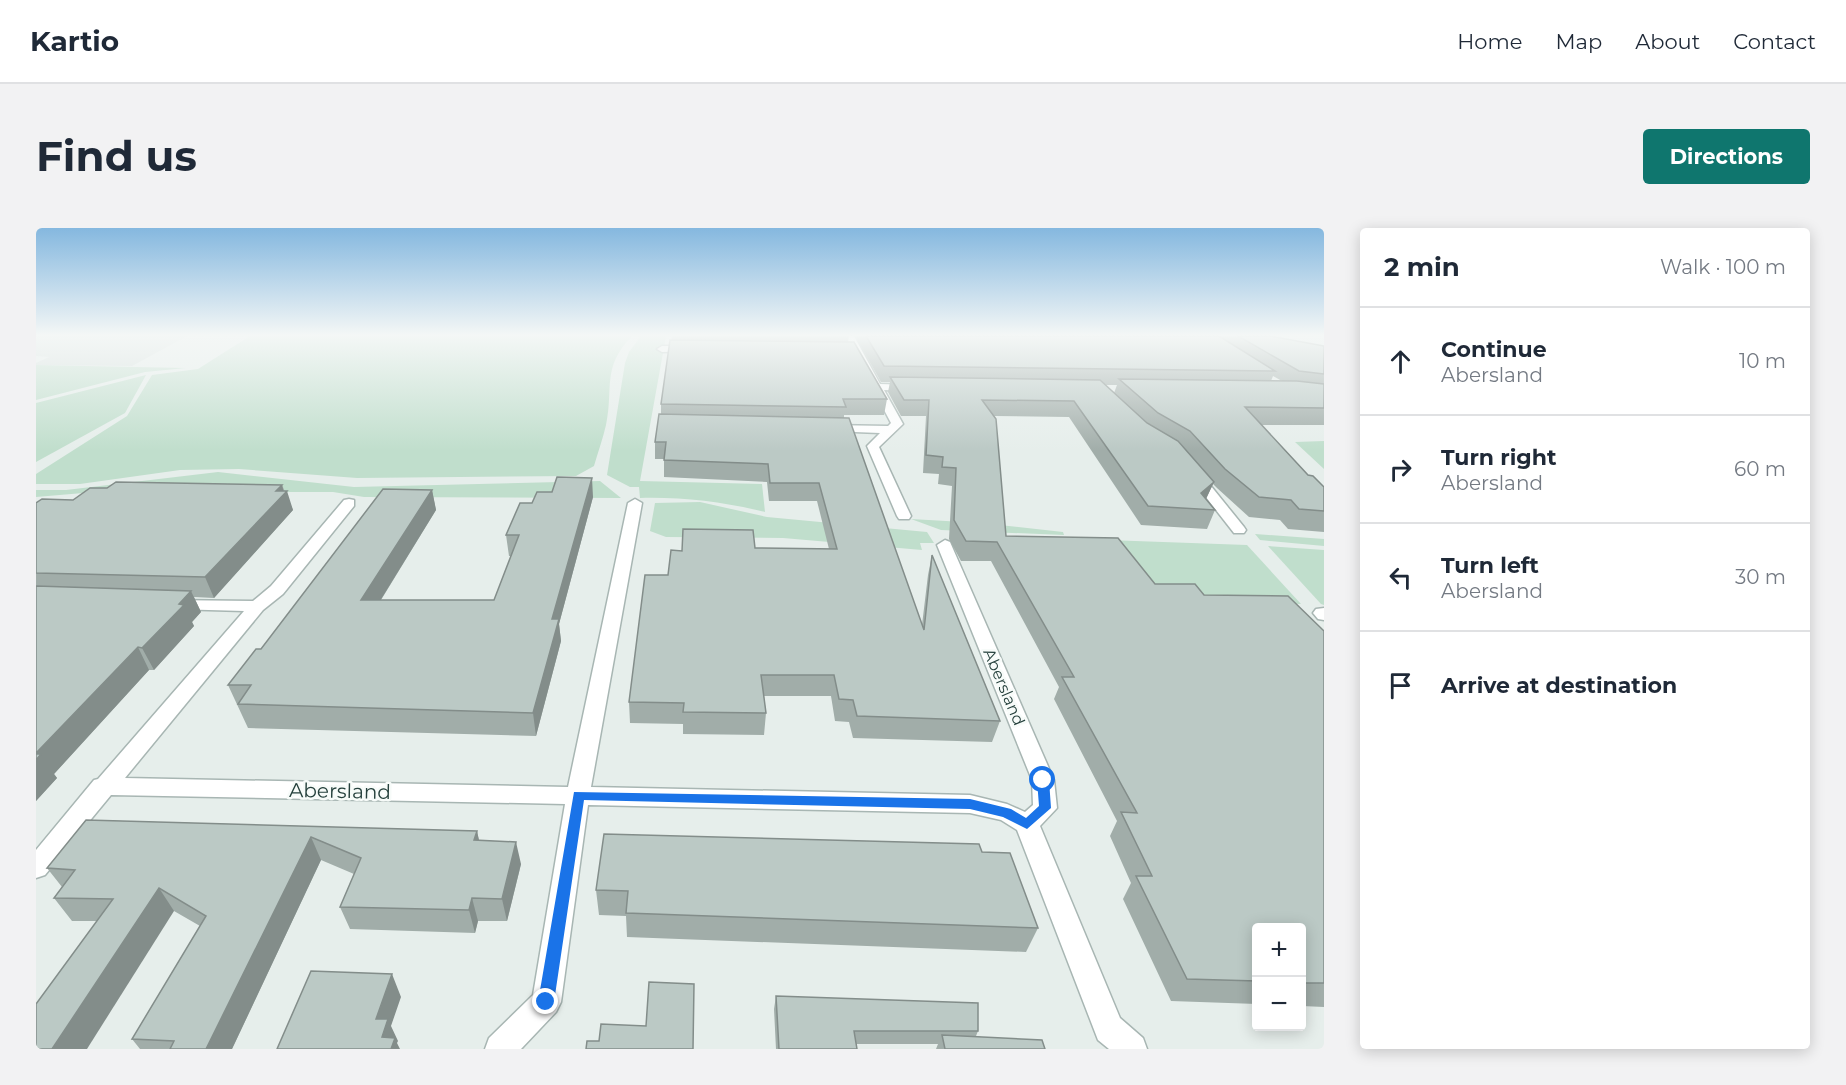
<!DOCTYPE html>
<meta charset="utf-8">
<style>
:root{--surface:#fff;--page:#f2f2f3;--text:#1f2937;--muted:#747a83;--line:#e0e1e3;--accent:#0f766e}
body{margin:0;font-family:Montserrat,sans-serif;background:var(--page);color:var(--text)}
.controls{position:absolute;right:18px;bottom:18px;display:grid;overflow:hidden;border-radius:6px;box-shadow:0 3px 15px #0003}
.controls button{width:54px;height:54px;display:grid;place-items:center;padding:0;border:0;border-bottom:2px solid var(--line);background:var(--surface);color:var(--text);font:30px sans-serif}
.stop{position:absolute;width:18px;height:18px;margin:-14px;border:4px solid #1a73e8;border-radius:50%;background:#fff}
.stop.end{background:#1a73e8;border-color:#fff;box-shadow:0 2px 6px #0008}
.list{margin:0;padding:0;list-style:none}
h2{display:flex;justify-content:space-between;align-items:center;height:78px;margin:0;padding:0 24px;font-size:26px}
h2 small{font-size:20px;font-weight:400;color:var(--muted)}
.list li{display:grid;grid-template-columns:39px 1fr auto;gap:18px;align-items:center;box-sizing:border-box;height:108px;padding:0 24px;border-top:2px solid var(--line)}
.list b{display:block;font-size:22px;white-space:nowrap}
.list p{margin:0;font-size:20px;white-space:nowrap;color:var(--muted)}
.list em{font-size:20px;font-style:normal;color:var(--muted)}
.icon{flex:none;width:33px;height:33px;fill:none;stroke:currentColor;stroke-width:2;stroke-linecap:round;stroke-linejoin:round}
.map{position:relative;flex:none;width:1288px;height:821px;overflow:hidden;border-radius:6px}
header{display:flex;align-items:center;gap:36px;box-sizing:border-box;height:84px;padding:0 30px;background:var(--surface);border-bottom:2px solid var(--line)}
header strong{font-size:28px}
nav{display:flex;gap:33px;margin-inline-start:auto;font-size:21px}
.intro{display:flex;align-items:center;justify-content:space-between;box-sizing:border-box;height:144px;padding:0 36px}
h1{margin:0;font-size:42px}
.button{padding:15px 27px;border-radius:6px;background:var(--accent);color:#fff;font-size:21px;font-weight:700}
main{display:flex;gap:36px;padding:0 36px}
aside{flex:1;background:var(--surface);border-radius:6px;box-shadow:0 3px 15px #0003}
.map>svg:first-child{display:block}
</style>
<header>
<strong>Kartio</strong>
<nav><a>Home</a><a>Map</a><a>About</a><a>Contact</a></nav>
</header>
<div class="intro"><h1>Find us</h1><a class="button">Directions</a></div>
<main>
<div class="map">
<svg width="1288" height="821" viewBox="0 0 1288 821">
<rect width="100%" height="100%" fill="#e6eeeb"/>
<!-- built -->
<polygon fill="#d4dedb" points="0,108 151,108 96,138 0,137 0,135 13,129 0,128"/>
<!-- green -->
<g fill="#c0decc">
<path d="M214 108H596C565 140 578 160 570 197 567 210 562 224 558 238L540 248 321 250 203 241 144 242 44 256H0V246L91 188 116 147 162 141Z"/>
<path d="M605 108H630L604 253 726 256 729 284C687 274 648 269 604 270L603 259H594L571 247 589 135 593 124Z"/>
<polygon points="0,137 150,140 109,144 0,172"/>
<polygon points="110,147 89,185 0,234 0,175"/>
<polygon points="1288,213 1288,241 1259,214"/>
<polygon points="182,244 318,259 564,253 585,270 328,269 297,264 59,264 0,269 0,262 30,262"/>
<polygon points="664,274 731,289 891,304 898,315 884,315 886,322 747,310 630,309 614,303 619,275"/>
<polygon points="875,291 945,295 1027,304 1028,307 905,302"/>
<polygon points="1219,306 1288,311 1288,318 1224,312"/>
<polygon points="1071,312 1211,317 1265,376 1118,374"/>
<polygon points="1232,318 1288,322 1288,377 1285,376"/>
</g>
<g fill="none" stroke-linecap="round" stroke-linejoin="round">
<defs>
<g id="street">
<polygon points="809,108 818,108 844,156 876,157 881,160 876,163 848,162 867,196 843,219 875,288 873,291 863,291 861,288 831,218 844,205 793,203 787,200 793,197 852,198 855,195"/>
<polygon points="656,118 659,119 659,123 626,124 621,121 626,118"/>
<polygon points="1157,241 1162,242 1208,299 1210,302 1208,305 1198,305 1151,245"/>
<polygon points="313,271 318,272 318,278 247,366 227,382 89,550 532,559 592,275 599,271 606,275 555,559 934,567 971,576 989,584 997,577 996,552 901,317 909,312 914,314 1018,552 1021,580 1004,598 1084,790 1107,810 1111,821 1073,821 1062,812 981,602 965,592 934,585 552,577 525,774 520,784 485,821 449,821 453,810 497,767 529,576 75,567 9,647 0,650 0,622 58,552 62,551 208,383 137,381 131,380 129,376 131,372 217,373 235,358 308,272"/>
<polygon points="1288,380 1288,392 1282,391 1277,385 1280,381"/>
</g>
</defs>
<!-- street casing -->
<use href="#street" stroke="#a8b6b3" stroke-width="3"/>
<!-- street -->
<use href="#street" fill="#fff" fill-rule="evenodd"/>
</g>
<!-- wall -->
<g fill="#a1ada9" fill-rule="evenodd">
<polygon points="636,108 813,108 812,114 851,171 848,187 808,187 808,190 886,397 892,347 896,327 964,493 956,514 817,510 813,494 799,493 795,468 728,468 730,485 728,507 647,506 647,496 594,495 593,474 632,347 646,323 719,320 793,321 781,273 733,273 731,254 628,249 628,231 619,231 619,214 625,186 625,176"/>
<path d="M819 108H1234L1288 118V197H1225L1272 247 1288 259V304L1252 301 1244 292 1213 289 1181 260 1177 256 1170 271 1179 282 1171 301 1105 297 1033 189 959 188 970 308 1119 356 1168 367 1288 403V779L1266 778V699H1221V776L1135 773 1087 671 1095 655 1074 608 1081 593 1018 471 1023 459 955 333H925L913 311 916 258 902 256 903 246 887 245 890 188H865L852 164 854 154H845ZM1237 148 1246 153H1235ZM1069 157H1081L1078 165Z"/>
<polygon points="246,257 257,282 178,370 158,369 165,384 156,394 158,398 118,442 113,442 18,546 21,550 0,573 0,275 37,272 71,260"/>
<polygon points="396,262 400,282 345,372 458,372 475,328 473,328 470,307 496,275 557,269 523,396 525,413 500,508 212,500 192,457 225,421"/>
<polygon points="50,592 441,603 443,613 485,636 471,693 442,693 439,705 314,701 304,679 318,646 285,632 196,821 104,821 96,811 164,698 138,683 61,693 36,693 18,670 26,659 11,640"/>
<polygon points="946,624 1002,700 990,724 591,709 590,688 563,687 560,662"/>
<polygon points="740,768 942,803 940,808 1009,821 900,821 902,816 820,816 821,821 740,821 738,781"/>
</g>
<!-- shaded-wall -->
<g fill="#838d8a">
<polygon points="556,250 557,269 523,396 525,413 500,508 497,485 516,391"/>
<polygon points="1178,254 1169,273 1165,265"/>
<polygon points="246,257 248,265 251,263 257,282 178,370 169,349"/>
<polygon points="396,262 400,282 331,394 325,372"/>
<polygon points="155,363 165,384 156,394 158,398 118,442 106,420"/>
<polygon points="102,419 113,442 18,546 21,550 0,573 0,525"/>
<polygon points="441,603 446,626 438,612"/>
<polygon points="275,609 285,632 196,821 170,821"/>
<polygon points="480,614 485,636 471,693 466,671"/>
<polygon points="123,660 138,683 51,821 16,821"/>
<polygon points="436,670 442,693 439,705 433,682"/>
<polygon points="356,746 365,769 355,798 362,813 361,815 364,821 352,821 346,809 340,791"/>
</g>
<!-- building -->
<g fill="#bbc9c5" stroke="#838d8a" stroke-width="1.5">
<polygon points="830,108 1183,108 1239,143 848,138"/>
<polygon points="1202,108 1234,108 1288,118 1288,146 1263,143"/>
<polygon points="634,112 818,114 851,171 807,171 810,179 625,176"/>
<polygon points="854,149 1064,152 1111,195 1142,213 1178,254 1165,265 1179,282 1112,278 1038,173 946,172 960,191 970,308 1082,310 1119,356 1159,356 1168,367 1252,368 1288,403 1288,755 1266,755 1266,699 1221,699 1221,753 1151,751 1100,648 1116,648 1085,584 1101,585 1026,449 1038,449 961,314 930,313 918,292 920,240 906,239 907,229 890,227 893,172 868,172"/>
<polygon points="1083,151 1261,153 1288,156 1288,180 1209,179 1272,247 1277,248 1288,259 1288,283 1263,281 1255,272 1223,269 1189,241 1154,203 1122,185"/>
<polygon points="623,186 813,190 888,402 896,327 964,493 821,488 817,472 803,471 798,447 725,447 730,485 647,484 648,475 593,474 609,347 632,347 635,322 646,323 647,301 717,302 719,320 801,321 783,255 734,255 732,236 628,232 630,214 619,214"/>
<polygon points="521,249 556,250 516,391 523,391 497,485 202,476 215,457 192,457 220,421 225,421 347,261 396,262 325,372 458,372 483,307 470,307 484,275 496,275 501,264 516,264"/>
<polygon points="80,254 246,257 240,263 251,263 169,349 0,345 0,275 6,271 37,272 54,260 71,260"/>
<polygon points="0,358 155,363 143,376 148,377 106,420 102,419 0,525"/>
<polygon points="0,526 5,526 0,532"/>
<polygon points="50,592 441,603 438,612 480,614 466,671 436,670 433,682 304,679 325,630 275,609 170,821 134,821 138,813 96,811 170,688 123,660 16,821 0,821 0,776 77,671 18,670 39,642 11,640"/>
<polygon points="568,606 943,616 946,624 974,625 1002,700 590,685 592,663 560,662"/>
<polygon points="275,743 356,746 340,791 352,791 346,809 359,810 355,821 241,821"/>
<polygon points="613,754 658,756 657,821 550,821 551,813 563,813 565,796 610,798"/>
<polygon points="740,768 942,775 942,803 818,803 821,821 743,821"/>
<polygon points="906,807 1006,812 1009,821 909,821"/>
</g>
<!-- sky -->
<linearGradient id="sky" x2="0" y2="1"><stop stop-color="#85b8df"/><stop offset="0.48" stop-color="#f4f7f6"/><stop offset="1" stop-color="#f4f7f6" stop-opacity="0"/></linearGradient>
<rect width="1288" height="223" fill="url(#sky)"/>
<!-- route -->
<polygon fill="#1a73e8" points="1007,547 1013,552 1015,580 991,601 967,589 934,581 548,572 518,774 516,780 510,782 505,780 502,774 538,564 934,571 975,581 990,590 1003,578 1001,552"/>
<g text-anchor="middle" dominant-baseline="central" stroke-width="5" stroke-linejoin="round" paint-order="stroke">
<!-- street labels -->
<g font-size="16" fill="#25403c" stroke="#f7fbf9">
<text transform="translate(968 459) rotate(67)">Abersland</text>
</g>
<!-- near-street labels -->
<g font-size="20" fill="#25403c" stroke="#f7fbf9">
<text transform="translate(304 563) rotate(1)">Abersland</text>
</g>
</g>
</svg>
<div class="controls">
<button>+</button>
<button>−</button>
</div>
<div class="stop" style="left:1007px;top:552px"></div>
<div class="stop end" style="left:510px;top:774px"></div>
</div>
<aside>
<h2>2 min<small>Walk · 100 m</small></h2>
<ul class="list">
<li><svg class="icon" aria-label="ahead" viewBox="0 0 24 24"><path d="M12 20V5M6 11l6-6 6 6"/></svg><div><b>Continue</b><p>Abersland</p></div><em>10 m</em></li>
<li><svg class="icon" aria-label="right" viewBox="0 0 24 24"><path d="M7 20v-9h11M14 6l5 5-5 5"/></svg><div><b>Turn right</b><p>Abersland</p></div><em>60 m</em></li>
<li><svg class="icon" aria-label="left" viewBox="0 0 24 24"><path d="M17 20v-9H6M10 6l-5 5 5 5"/></svg><div><b>Turn left</b><p>Abersland</p></div><em>30 m</em></li>
<li><svg class="icon" aria-label="arrive" viewBox="0 0 24 24"><path d="M6 21V4h12l-3 4 3 4H6"/></svg><div><b>Arrive at destination</b></div></li>
</ul>
</aside>
</main>
